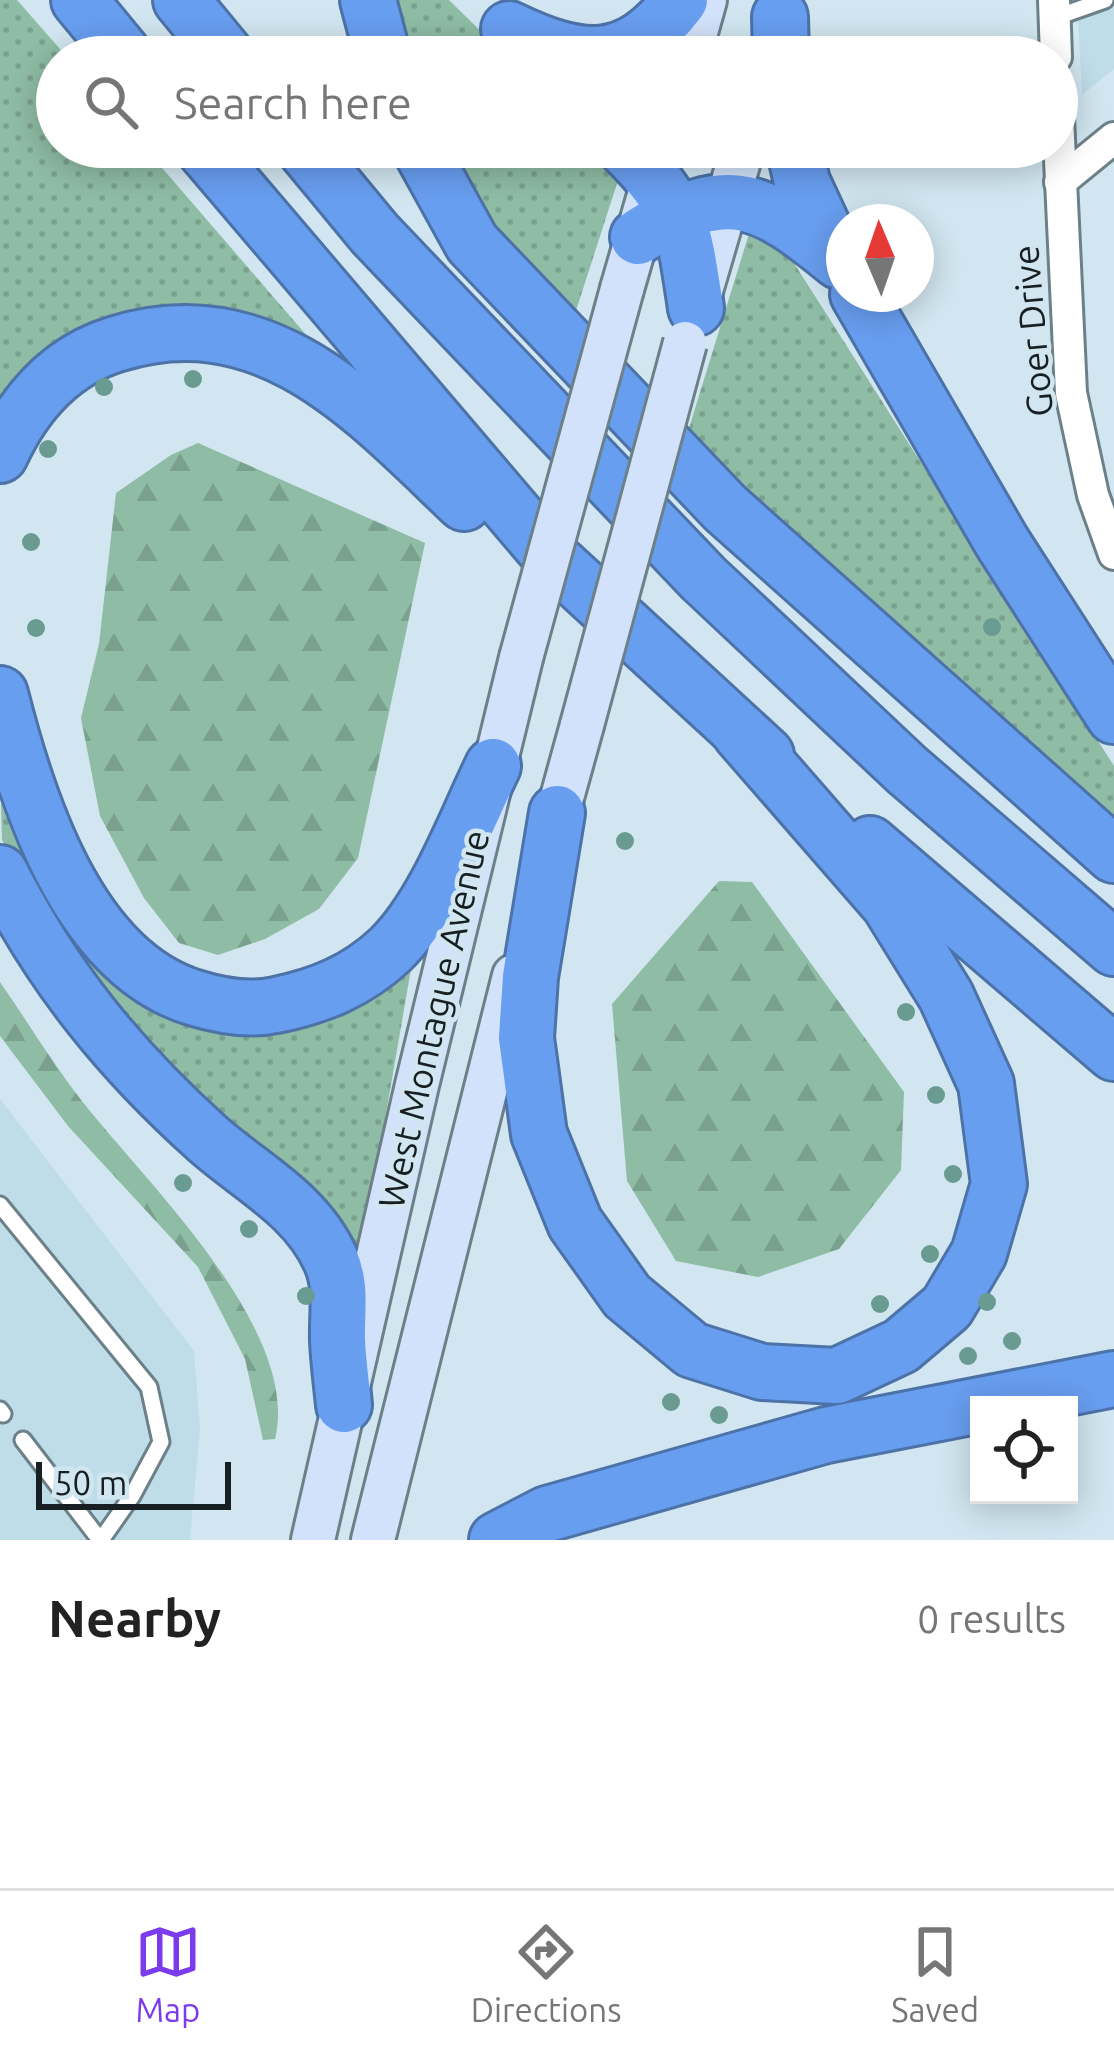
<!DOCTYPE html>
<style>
:root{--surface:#fff;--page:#f2f2f2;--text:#222;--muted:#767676;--line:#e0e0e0;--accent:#7c3aed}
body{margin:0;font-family:Ubuntu,sans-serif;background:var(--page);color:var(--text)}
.controls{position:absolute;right:36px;bottom:36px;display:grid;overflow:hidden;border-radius:0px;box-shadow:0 6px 30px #0003}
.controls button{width:108px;height:108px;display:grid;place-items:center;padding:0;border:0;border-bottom:3px solid var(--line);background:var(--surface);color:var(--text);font:60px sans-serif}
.compass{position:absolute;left:826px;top:204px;width:108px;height:108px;border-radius:50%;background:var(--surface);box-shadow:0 6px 30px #0003;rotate:358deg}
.scale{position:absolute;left:36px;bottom:30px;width:195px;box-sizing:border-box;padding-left:12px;border:6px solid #171f22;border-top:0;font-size:33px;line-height:42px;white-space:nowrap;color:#171f22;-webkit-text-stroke:9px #d1e6f0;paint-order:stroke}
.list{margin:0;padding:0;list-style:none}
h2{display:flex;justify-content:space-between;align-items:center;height:156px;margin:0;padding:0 48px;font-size:51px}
h2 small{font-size:39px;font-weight:400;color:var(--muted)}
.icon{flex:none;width:66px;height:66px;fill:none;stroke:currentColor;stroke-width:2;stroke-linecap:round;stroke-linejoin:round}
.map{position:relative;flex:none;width:1114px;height:1540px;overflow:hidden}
.search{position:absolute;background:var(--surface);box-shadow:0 6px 30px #0003;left:36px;right:36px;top:36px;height:132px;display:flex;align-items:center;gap:30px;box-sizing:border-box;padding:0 42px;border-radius:66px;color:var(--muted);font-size:45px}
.sheet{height:348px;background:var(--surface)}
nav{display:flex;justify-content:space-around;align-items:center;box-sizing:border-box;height:168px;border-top:3px solid var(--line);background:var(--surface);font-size:33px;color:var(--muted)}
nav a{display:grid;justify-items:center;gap:6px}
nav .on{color:var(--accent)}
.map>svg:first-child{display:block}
</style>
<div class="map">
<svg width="1114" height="1540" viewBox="0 0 1114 1540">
<defs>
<pattern id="grass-dots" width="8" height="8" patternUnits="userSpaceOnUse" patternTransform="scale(3)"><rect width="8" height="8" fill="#8ebca4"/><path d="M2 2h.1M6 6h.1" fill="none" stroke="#7aa18d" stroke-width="1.8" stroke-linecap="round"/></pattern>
<pattern id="forest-firs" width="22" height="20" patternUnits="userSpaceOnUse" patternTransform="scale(3)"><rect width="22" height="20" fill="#8ebca4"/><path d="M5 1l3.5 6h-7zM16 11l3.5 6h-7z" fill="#7aa18d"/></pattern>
</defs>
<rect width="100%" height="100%" fill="#d1e6f0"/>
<!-- built -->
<g fill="#bfdce9">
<polygon points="1077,0 1114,0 1114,69 1082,95"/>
<polygon points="0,1099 194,1351 200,1429 190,1540 0,1540"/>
</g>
<!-- grass -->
<g fill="url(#grass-dots)">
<polygon points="0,0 17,0 67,57 57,57 57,147 144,147 308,337 228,313 179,306 118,313 56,344 0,412"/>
<polygon points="378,0 449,0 507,57 397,57"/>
<path d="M441 147H597L621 171 573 320C521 270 478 209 441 147Z"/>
<polygon points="752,224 792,260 1114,766 1114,835 685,441"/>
<polygon points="0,766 170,1010 399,959 411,969 379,1154 357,1252 346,1260 139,1056 23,880 2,840"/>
</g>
<!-- forest -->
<g fill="url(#forest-firs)">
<polygon points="198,443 425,543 358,858 319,909 265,939 218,955 179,943 144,898 100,816 81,718 99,644 116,493 171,455"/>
<polygon points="719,881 752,882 904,1092 901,1170 839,1249 758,1277 676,1261 627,1181 612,1004"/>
<path d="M0 982C30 1025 57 1071 90 1111 153 1189 301 1333 275 1439L263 1440 245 1359 198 1267 68 1126 0 1036Z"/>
</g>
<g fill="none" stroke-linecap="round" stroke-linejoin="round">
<defs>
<g id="service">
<polyline points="1054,18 1105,0"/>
<polyline points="0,1205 149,1387 161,1442 132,1496 101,1540"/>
<polyline points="0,1410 3,1414"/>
<polyline points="23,1440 100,1540"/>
</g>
<g id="minor">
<polyline points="1054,0 1056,57"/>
<polyline points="1057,96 1071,393 1093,495 1114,554"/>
<polyline points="1060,182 1114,138"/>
</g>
<g id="secondary">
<polyline points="689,57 705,0"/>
<polyline points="622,289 663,147"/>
<polyline points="698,301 743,147"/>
<polyline points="550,841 582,725"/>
<polyline points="313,1540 417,1085 521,658"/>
<polyline points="373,1540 514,976"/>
</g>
<g id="motorway">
<polyline points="79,0 126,57"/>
<polyline points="181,0 228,57"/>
<polyline points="368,0 383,57"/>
<polyline points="780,17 781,57"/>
<path d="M509 29C580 63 628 70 680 0"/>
<polyline points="202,147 553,559 766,755"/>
<polyline points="303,147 375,234 703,578 907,770 1114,948"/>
<polyline points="419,147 472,243 725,508 1114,855"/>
<path d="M624 147C683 206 684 228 696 308"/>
<polyline points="794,147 802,182 834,251"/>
<path d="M638 237C728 178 763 199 839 261"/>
<polyline points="858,294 1002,542 1114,716"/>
<path d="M0 455C24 403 60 361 116 344 266 297 365 409 464 503"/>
<path d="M0 694C27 801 78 963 195 998 221 1006 249 1011 276 1005 320 996 357 981 390 950 436 905 465 823 493 766"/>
<polyline points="557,813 530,977 526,1038 539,1134 575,1223 627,1296 692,1350 762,1372 837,1376 901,1346 947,1307 979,1253 999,1184 986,1084 946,996 889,904 740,733"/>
<polyline points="870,844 1114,1053"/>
<path d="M0 873C53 978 121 1061 208 1139 252 1178 306 1204 331 1260 343 1288 337 1312 338 1341 339 1362 342 1384 344 1405"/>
<polyline points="497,1540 547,1514 826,1435 1114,1379"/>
</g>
</defs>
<!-- service casing -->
<use href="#service" stroke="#6c8088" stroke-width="21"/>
<!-- minor casing -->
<use href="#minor" stroke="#6c8088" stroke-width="36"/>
<!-- secondary casing -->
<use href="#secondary" stroke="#6c8088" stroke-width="48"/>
<!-- motorway casing -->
<use href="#motorway" stroke="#4c72a8" stroke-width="60"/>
<!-- service -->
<use href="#service" stroke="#fff" stroke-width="15"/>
<!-- minor -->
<use href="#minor" stroke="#fff" stroke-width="30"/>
<!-- secondary -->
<use href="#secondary" stroke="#d2e2fa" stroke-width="42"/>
<!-- motorway -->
<use href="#motorway" stroke="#689ef0" stroke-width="54"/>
<defs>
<g id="secondary-bridge">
<polyline points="521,658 622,289"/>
<polyline points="582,725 685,343"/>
</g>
</defs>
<!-- secondary-bridge casing -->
<use href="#secondary-bridge" stroke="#6c8088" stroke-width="48" stroke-linecap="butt"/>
<!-- secondary-bridge -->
<use href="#secondary-bridge" stroke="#d2e2fa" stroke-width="42"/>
</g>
<!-- trees -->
<g fill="#6a9b90">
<circle cx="193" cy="379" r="9"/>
<circle cx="104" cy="387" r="9"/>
<circle cx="48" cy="449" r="9"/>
<circle cx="31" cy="542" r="9"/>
<circle cx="992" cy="627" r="9"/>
<circle cx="36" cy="628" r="9"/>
<circle cx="625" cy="841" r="9"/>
<circle cx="906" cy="1012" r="9"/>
<circle cx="936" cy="1095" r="9"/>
<circle cx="953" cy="1174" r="9"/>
<circle cx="183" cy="1183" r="9"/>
<circle cx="249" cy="1229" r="9"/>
<circle cx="930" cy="1254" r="9"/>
<circle cx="306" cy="1296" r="9"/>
<circle cx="987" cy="1302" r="9"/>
<circle cx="880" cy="1304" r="9"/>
<circle cx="1012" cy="1341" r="9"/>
<circle cx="968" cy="1356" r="9"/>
<circle cx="671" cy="1402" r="9"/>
<circle cx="719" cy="1415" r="9"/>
</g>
<g text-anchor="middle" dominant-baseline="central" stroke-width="9" stroke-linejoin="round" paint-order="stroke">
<!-- street labels -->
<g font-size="36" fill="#171f22" stroke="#d1e6f0">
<text transform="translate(1032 331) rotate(-95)">Goer Drive</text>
<text transform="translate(433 1019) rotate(-77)">West Montague Avenue</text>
</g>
</g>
</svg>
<div class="controls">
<button><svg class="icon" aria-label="locate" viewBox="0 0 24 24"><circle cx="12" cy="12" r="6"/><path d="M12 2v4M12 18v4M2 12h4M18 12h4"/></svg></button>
</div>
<svg class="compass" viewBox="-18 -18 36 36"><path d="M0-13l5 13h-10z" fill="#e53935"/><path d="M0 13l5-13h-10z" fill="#767676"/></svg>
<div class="scale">50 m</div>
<div class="search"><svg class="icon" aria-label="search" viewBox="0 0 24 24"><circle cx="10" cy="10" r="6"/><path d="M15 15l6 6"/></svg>Search here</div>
</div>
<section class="sheet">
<h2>Nearby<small>0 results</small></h2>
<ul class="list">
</ul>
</section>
<nav>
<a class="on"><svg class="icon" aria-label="map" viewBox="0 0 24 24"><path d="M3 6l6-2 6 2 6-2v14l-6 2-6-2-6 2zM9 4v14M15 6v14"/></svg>Map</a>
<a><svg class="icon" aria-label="directions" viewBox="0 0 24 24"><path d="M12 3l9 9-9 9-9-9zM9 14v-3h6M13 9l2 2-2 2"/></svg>Directions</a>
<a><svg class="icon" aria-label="saved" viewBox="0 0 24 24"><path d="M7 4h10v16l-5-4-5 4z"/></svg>Saved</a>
</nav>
